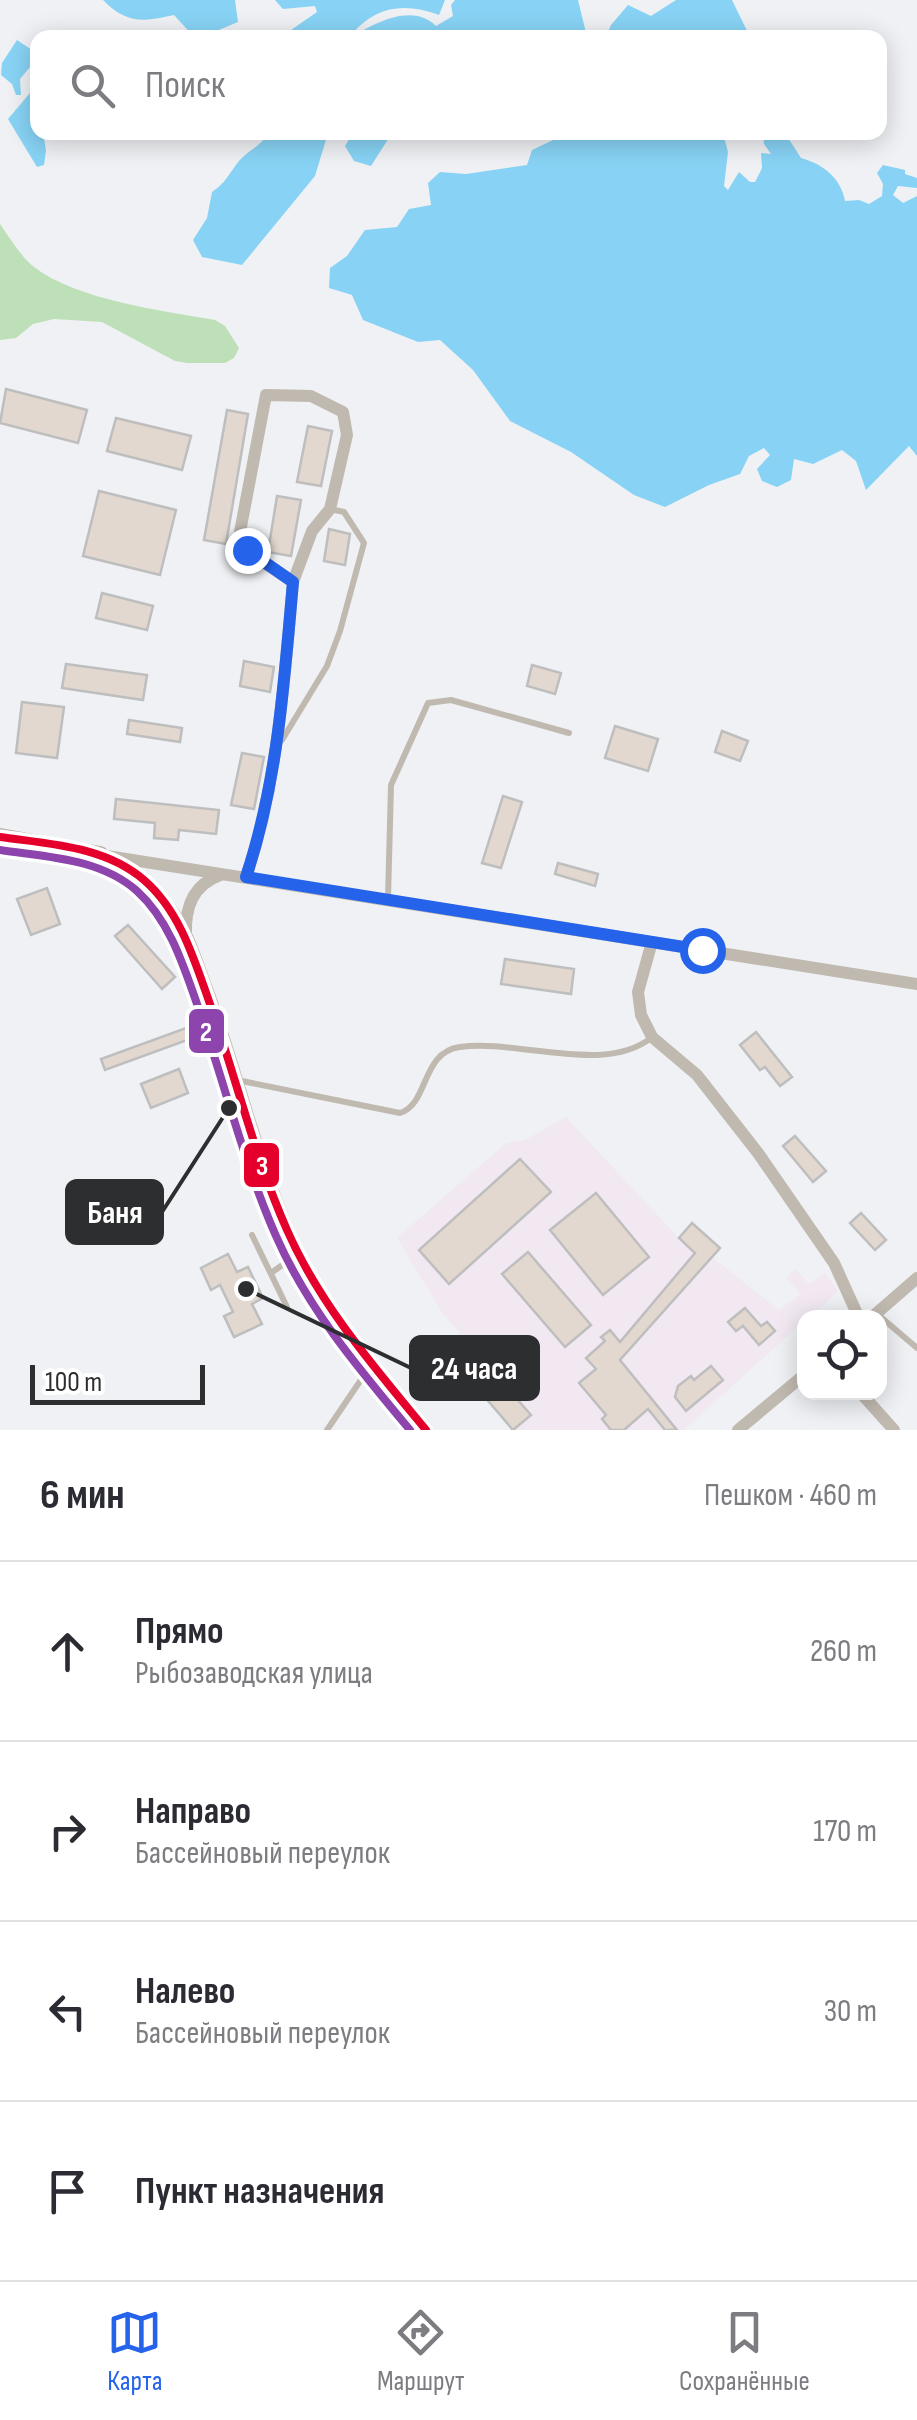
<!DOCTYPE html>
<html lang="ru">
<meta charset="utf-8">
<style>
:root{--surface:#fff;--page:#f2f2f3;--text:#2b2b33;--muted:#7c7c81;--line:#e1e1e2;--accent:#2563eb}
body{margin:0;font-family:"Sofia Sans Condensed",sans-serif;background:var(--page);color:var(--text)}
.controls{position:absolute;right:30px;bottom:30px;display:grid;overflow:hidden;border-radius:20px;box-shadow:0 5px 25px #0003}
.controls button{width:90px;height:90px;display:grid;place-items:center;padding:0;border:0;border-bottom:2px solid var(--line);background:var(--surface);color:var(--text);font:50px sans-serif}
.scale{position:absolute;left:30px;bottom:25px;width:175px;box-sizing:border-box;padding-left:10px;border:5px solid #2d2e30;border-top:0;font-size:28px;line-height:35px;white-space:nowrap;color:#2d2e30;-webkit-text-stroke:8px #fff;paint-order:stroke}
.stop{position:absolute;width:30px;height:30px;margin:-22px;border:8px solid #2563eb;border-radius:50%;background:#fff}
.stop.end{background:#2563eb;border-color:#fff;box-shadow:0 2px 10px #0008}
.list{margin:0;padding:0;list-style:none}
h2{display:flex;justify-content:space-between;align-items:center;height:130px;margin:0;padding:0 40px;font-size:42px}
h2 small{font-size:32px;font-weight:400;color:var(--muted)}
.list li{display:grid;grid-template-columns:65px 1fr auto;gap:30px;align-items:center;box-sizing:border-box;height:180px;padding:0 40px;border-top:2px solid var(--line)}
.list b{display:block;font-size:38px;white-space:nowrap}
.list p{margin:0;font-size:32px;white-space:nowrap;color:var(--muted)}
.list em{font-size:32px;font-style:normal;color:var(--muted)}
.icon{flex:none;width:55px;height:55px;fill:none;stroke:currentColor;stroke-width:2;stroke-linecap:round;stroke-linejoin:round}
.map{position:relative;flex:none;width:917px;height:1430px;overflow:hidden}
.search{position:absolute;background:var(--surface);box-shadow:0 5px 25px #0003;left:30px;right:30px;top:30px;height:110px;display:flex;align-items:center;gap:25px;box-sizing:border-box;padding:0 35px;border-radius:20px;color:var(--muted);font-size:38px}
.sheet{height:850px;background:var(--surface)}
nav{display:flex;justify-content:space-around;align-items:center;box-sizing:border-box;height:140px;border-top:2px solid var(--line);background:var(--surface);font-size:28px;color:var(--muted)}
nav a{display:grid;justify-items:center;gap:5px}
nav .on{color:var(--accent)}
.map>svg:first-child{display:block}
</style>
<div class="map">
<svg width="917" height="1430" viewBox="0 0 917 1430">
<rect width="100%" height="100%" fill="#eff1f4"/>
<!-- commercial -->
<polygon fill="#f1e8f2" points="566,1117 678,1237 692,1223 712,1257 779,1310 800,1294 786,1278 795,1269 809,1284 825,1273 839,1291 809,1317 804,1318 804,1321 684,1430 512,1430 460,1368 477,1353 443,1314 397,1238 506,1143 525,1140"/>
<!-- forest -->
<path fill="#bee0b9" d="M0 224C10 238 21 257 34 267 77 300 163 311 215 320L225 326 239 348 234 358 225 363H187L175 361 102 322 54 319 33 324 16 338 0 340Z"/>
<!-- water -->
<g fill="#88d3f5">
<path d="M103 0H235L238 22 202 37H194L174 15C144 22 126 24 103 0Z"/>
<path d="M275 0H445L439 15C405 2 375 6 351 35L354 36C376 22 413 3 436 26L453 16 451 5 455 0H578L587 37H281L317 12 315 6 283 9Z"/>
<polygon points="676,0 732,0 750,37 606,37 611,25 628,5 651,16"/>
<polygon points="17,40 32,50 30,67 20,79 21,95 16,95 12,84 1,75 2,63"/>
<polygon points="30,93 37,99 38,132 43,133 46,150 44,165 37,167 8,119"/>
<path d="M570 132 723 133 728 152 724 186 728 190 739 172 750 182H755L762 168 761 153 771 154 764 144 763 133H785L801 158C823 164 841 178 845 201L859 200 869 204 882 196 883 184 877 173 883 165 905 170V174L917 178V188L898 186 893 195 903 203 917 196V456L909 446 866 490 856 461 842 450 813 464 794 459 791 480 777 487 762 481 757 469 770 455 764 448 749 456 740 474 709 485 665 507 634 495 571 452 510 421 473 370 440 340 418 342 363 320 352 295 329 288 330 268 347 256 365 230 397 227 409 209 431 205 428 183 440 172 466 174 527 165 532 150Z"/>
<path d="M268 133H328L315 176 242 265 202 257 193 240 207 218 212 192C226 183 229 173 239 161 248 150 262 146 268 133Z"/>
<polygon points="353,133 353,132 392,133 371,166 354,161 345,146"/>
</g>
<!-- building -->
<g fill="#e2d8cf" stroke="#bebebf" stroke-width="2.5">
<polygon points="6,389 87,410 78,443 0,423"/>
<polygon points="227,410 248,414 226,544 204,540"/>
<polygon points="116,418 191,436 182,470 107,451"/>
<polygon points="308,426 332,431 321,486 297,482"/>
<polygon points="99,491 176,510 160,575 83,556"/>
<polygon points="277,496 301,500 291,556 268,552"/>
<polygon points="329,529 350,534 345,565 324,561"/>
<polygon points="102,593 153,606 147,630 96,618"/>
<polygon points="244,661 274,667 270,692 240,686"/>
<polygon points="66,664 147,675 143,700 62,688"/>
<polygon points="532,665 561,673 555,694 527,686"/>
<polygon points="22,702 64,707 57,758 16,753"/>
<polygon points="129,720 182,728 180,742 127,734"/>
<polygon points="615,726 658,739 648,771 605,758"/>
<polygon points="722,731 748,741 740,761 715,752"/>
<polygon points="242,753 264,757 254,809 231,805"/>
<polygon points="503,796 522,802 501,868 482,863"/>
<polygon points="116,799 219,810 216,834 179,830 178,840 154,838 155,823 114,819"/>
<polygon points="558,863 598,874 595,886 555,874"/>
<polygon points="47,888 60,924 31,935 17,899"/>
<polygon points="128,925 175,977 162,989 115,936"/>
<polygon points="505,959 574,969 571,994 501,984"/>
<polygon points="186,1028 190,1039 105,1070 101,1059"/>
<polygon points="756,1032 792,1077 780,1086 765,1067 760,1070 740,1045"/>
<polygon points="179,1069 188,1093 151,1108 141,1084"/>
<polygon points="795,1136 826,1171 813,1182 783,1146"/>
<polygon points="520,1159 551,1192 449,1284 419,1250"/>
<polygon points="596,1193 649,1257 603,1295 550,1230"/>
<polygon points="861,1213 886,1240 875,1250 850,1223"/>
<polygon points="692,1223 720,1248 620,1360 677,1430 665,1430 648,1409 624,1430 611,1430 602,1419 606,1415 579,1383 596,1369 586,1358 605,1341 601,1337 610,1330 620,1342 695,1253 679,1238"/>
<polygon points="528,1252 591,1325 565,1347 502,1274"/>
<polygon points="228,1254 237,1272 248,1267 263,1298 252,1304 262,1324 234,1337 224,1316 233,1312 220,1285 211,1290 201,1268"/>
<polygon points="745,1308 761,1326 767,1322 775,1331 759,1345 743,1326 736,1331 728,1322"/>
<polygon points="494,1339 527,1378 511,1392 531,1415 513,1430 460,1368"/>
<polygon points="711,1366 723,1380 686,1411 675,1397 678,1386 691,1376 694,1380"/>
</g>
<g fill="none" stroke-linecap="round" stroke-linejoin="round">
<!-- service -->
<g stroke="#c0b9b0" stroke-width="6">
<polyline points="282,740 327,666 340,631 364,543 344,512 330,509"/>
<polyline points="388,899 391,785 428,703 451,700 569,733"/>
<path d="M237 1080 400 1113C429 1104 421 1052 460 1047 517 1039 604 1075 651 1038"/>
<polyline points="252,1235 287,1307"/>
<polyline points="271,1273 298,1254"/>
<polyline points="876,1313 917,1348"/>
<polyline points="327,1430 371,1365"/>
</g>
<!-- minor -->
<g stroke="#c0b9b0" stroke-width="12">
<polyline points="107,856 917,984"/>
<path d="M246 877C278 781 284 682 293 582L247 551 240 532 266 395 311 396 343 412 347 435 330 509 312 531 293 582"/>
<path d="M186 934C185 907 193 885 220 875"/>
<polyline points="652,942 638,992 641,1015 652,1037 697,1075 758,1153 834,1263 859,1318"/>
<polyline points="871,1318 917,1278"/>
<polyline points="860,1392 894,1430"/>
<polyline points="738,1430 804,1375"/>
</g>
<!-- tertiary -->
<path stroke="#c0b9b0" stroke-width="15" d="M100 855C130 868 151 883 170 910 188 934 196 965 207 993 239 1081 259 1175 300 1259 331 1323 381 1376 426 1430"/>
<!-- secondary -->
<polyline stroke="#b6aea2" stroke-width="18" points="0,837 100,855"/>
<defs>
<path id="bus-1" d="M0 837C49 844 105 846 144 880 181 912 195 962 211 1007 237 1081 255 1158 287 1230 320 1305 374 1367 426 1430"/>
<path id="bus-2" d="M0 850C46 857 100 858 137 891 169 920 183 964 197 1004 224 1081 243 1161 276 1236 308 1309 359 1369 410 1430"/>
</defs>
<!-- bus-1 casing -->
<use href="#bus-1" stroke="#fff" stroke-width="15"/>
<!-- bus-2 casing -->
<use href="#bus-2" stroke="#fff" stroke-width="15"/>
<!-- bus-1 -->
<use href="#bus-1" stroke="#e4002b" stroke-width="8"/>
<!-- bus-2 -->
<use href="#bus-2" stroke="#8e44ad" stroke-width="8"/>
</g>
<g fill="none" stroke-linecap="round" stroke-linejoin="round">
<!-- route -->
<path stroke="#2563eb" stroke-width="12" d="M247 550 293 582C284 682 278 781 246 877L702 950"/>
</g>
<!-- callouts -->
<path fill="none" stroke="#2d2e30" stroke-width="4" d="M229 1108L162 1212M246 1289L411 1368"/>
<g fill="#2d2e30" stroke="#fff" stroke-width="4">
<circle cx="229" cy="1108" r="10"/>
<circle cx="246" cy="1289" r="10"/>
</g>
<g fill="#2d2e30" stroke="#2d2e30" stroke-width="4">
<rect x="67" y="1181" width="95" height="62" rx="10"/>
<rect x="411" y="1337" width="127" height="62" rx="10"/>
</g>
<g font-size="32" text-anchor="middle" font-weight="bold" fill="#fff">
<text x="115" y="1223">Баня</text>
<text x="474" y="1379">24 часа</text>
</g>
<g stroke="#fff" stroke-width="4">
<rect x="187" y="1007" width="39" height="48" rx="10" fill="#8e44ad"/>
<rect x="242" y="1141" width="39" height="48" rx="10" fill="#e4002b"/>
</g>
<g font-size="28" text-anchor="middle" font-weight="bold" fill="#fff">
<text x="206" y="1041">2</text>
<text x="262" y="1175">3</text>
</g>
</svg>
<div class="controls">
<button><svg class="icon" aria-label="locate" viewBox="0 0 24 24"><circle cx="12" cy="12" r="6"/><path d="M12 2v4M12 18v4M2 12h4M18 12h4"/></svg></button>
</div>
<div class="scale">100 m</div>
<div class="stop" style="left:702px;top:950px"></div>
<div class="stop end" style="left:247px;top:550px"></div>
<div class="search"><svg class="icon" aria-label="search" viewBox="0 0 24 24"><circle cx="10" cy="10" r="6"/><path d="M15 15l6 6"/></svg>Поиск</div>
</div>
<section class="sheet">
<h2>6 мин<small>Пешком · 460 m</small></h2>
<ul class="list">
<li><svg class="icon" aria-label="ahead" viewBox="0 0 24 24"><path d="M12 20V5M6 11l6-6 6 6"/></svg><div><b>Прямо</b><p>Рыбозаводская улица</p></div><em>260 m</em></li>
<li><svg class="icon" aria-label="right" viewBox="0 0 24 24"><path d="M7 20v-9h11M14 6l5 5-5 5"/></svg><div><b>Направо</b><p>Бассейновый переулок</p></div><em>170 m</em></li>
<li><svg class="icon" aria-label="left" viewBox="0 0 24 24"><path d="M17 20v-9H6M10 6l-5 5 5 5"/></svg><div><b>Налево</b><p>Бассейновый переулок</p></div><em>30 m</em></li>
<li><svg class="icon" aria-label="arrive" viewBox="0 0 24 24"><path d="M6 21V4h12l-3 4 3 4H6"/></svg><div><b>Пункт назначения</b></div></li>
</ul>
</section>
<nav>
<a class="on"><svg class="icon" aria-label="map" viewBox="0 0 24 24"><path d="M3 6l6-2 6 2 6-2v14l-6 2-6-2-6 2zM9 4v14M15 6v14"/></svg>Карта</a>
<a><svg class="icon" aria-label="directions" viewBox="0 0 24 24"><path d="M12 3l9 9-9 9-9-9zM9 14v-3h6M13 9l2 2-2 2"/></svg>Маршрут</a>
<a><svg class="icon" aria-label="saved" viewBox="0 0 24 24"><path d="M7 4h10v16l-5-4-5 4z"/></svg>Сохранённые</a>
</nav>
